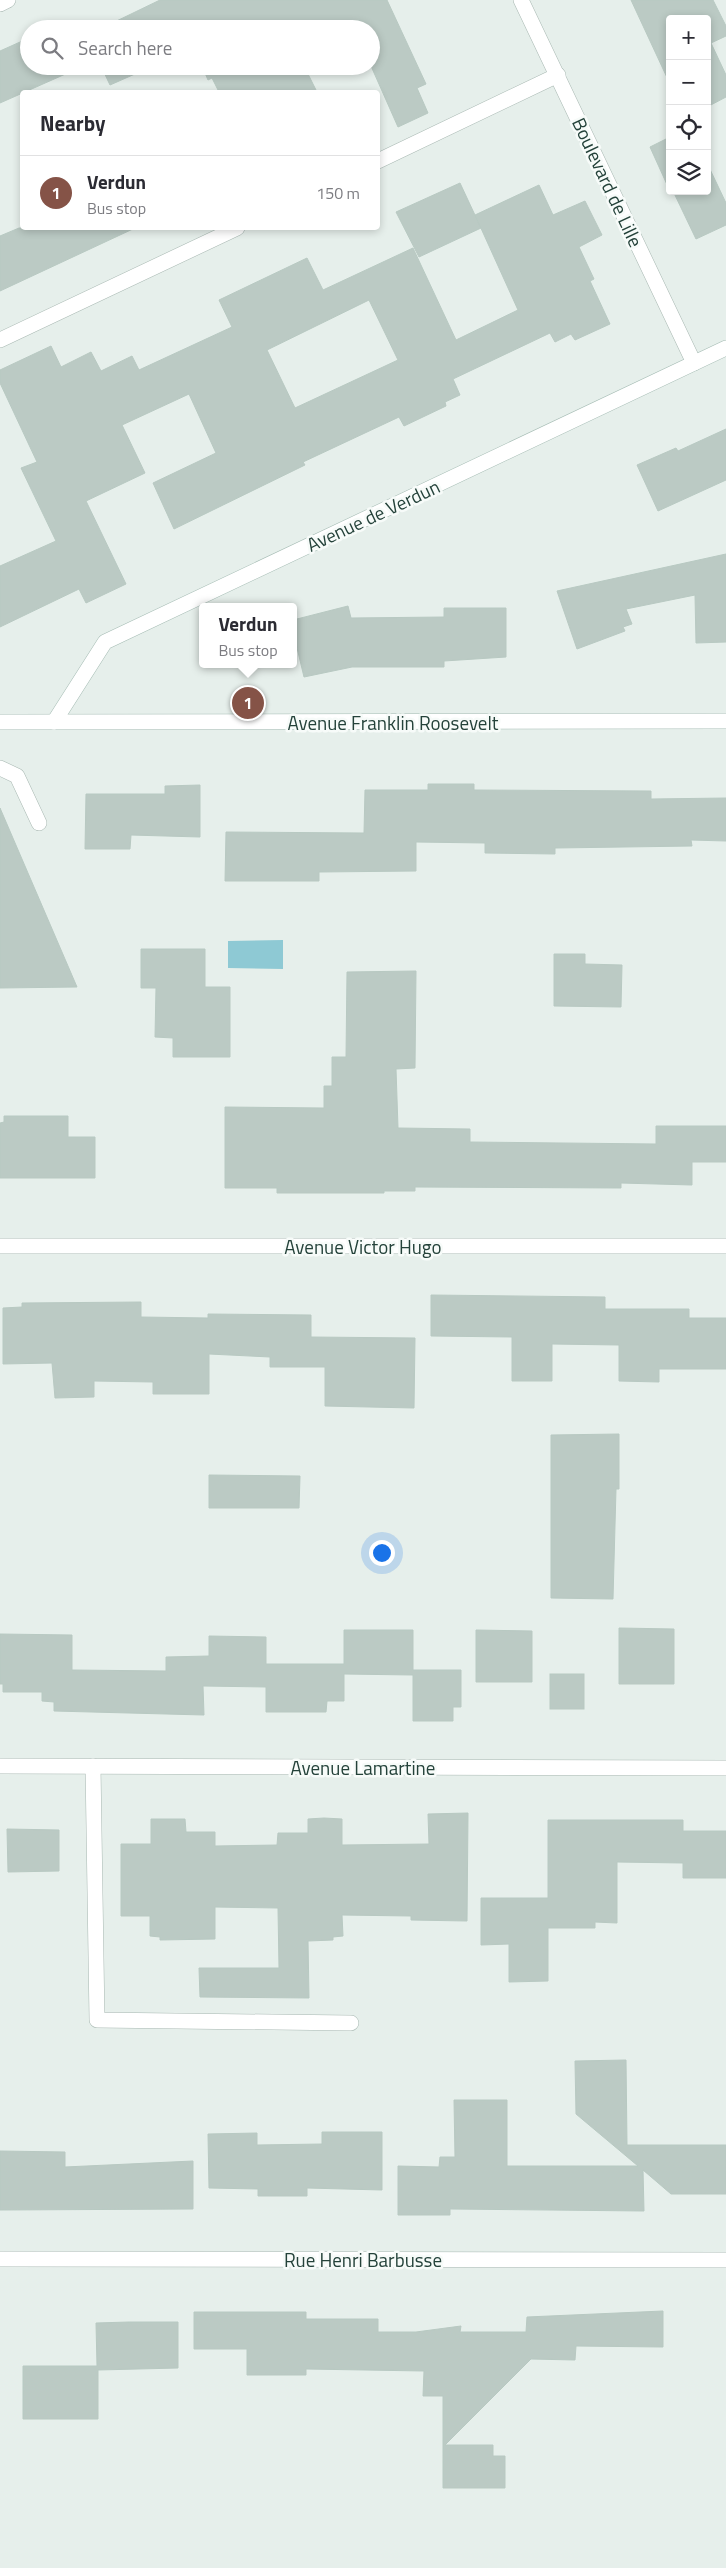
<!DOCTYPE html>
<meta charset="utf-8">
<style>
:root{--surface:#fff;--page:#f2f2f3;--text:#2b2b33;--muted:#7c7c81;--line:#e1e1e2;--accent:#855347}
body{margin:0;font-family:"Titillium Web",sans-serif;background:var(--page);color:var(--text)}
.controls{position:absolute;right:15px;top:15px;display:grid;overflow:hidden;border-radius:5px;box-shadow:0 2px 8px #0003}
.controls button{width:45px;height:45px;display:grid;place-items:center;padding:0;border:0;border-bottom:1px solid var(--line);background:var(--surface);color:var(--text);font:25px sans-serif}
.you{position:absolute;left:381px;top:1552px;width:18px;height:18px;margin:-12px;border:4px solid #fff;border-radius:50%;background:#1a73e8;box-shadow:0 0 0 8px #1a73e833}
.badge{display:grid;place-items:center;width:32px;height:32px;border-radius:50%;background:var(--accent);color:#fff;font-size:16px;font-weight:700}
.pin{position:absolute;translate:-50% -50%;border:2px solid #fff;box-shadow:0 1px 5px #0006}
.popup{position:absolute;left:199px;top:603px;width:98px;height:65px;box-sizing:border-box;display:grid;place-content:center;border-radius:5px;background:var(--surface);filter:drop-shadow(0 1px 4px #0005);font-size:16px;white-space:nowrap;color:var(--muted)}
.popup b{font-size:19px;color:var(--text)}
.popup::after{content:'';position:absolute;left:50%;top:100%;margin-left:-10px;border:10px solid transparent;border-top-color:var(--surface)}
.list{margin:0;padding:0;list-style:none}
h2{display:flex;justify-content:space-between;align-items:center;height:65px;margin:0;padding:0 20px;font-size:21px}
h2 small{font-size:16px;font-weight:400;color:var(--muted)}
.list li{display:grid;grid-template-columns:32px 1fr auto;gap:15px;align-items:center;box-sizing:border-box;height:75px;padding:0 20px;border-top:1px solid var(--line)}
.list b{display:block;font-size:19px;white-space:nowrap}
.list p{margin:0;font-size:16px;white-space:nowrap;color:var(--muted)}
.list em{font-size:16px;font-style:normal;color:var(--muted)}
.icon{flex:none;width:28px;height:28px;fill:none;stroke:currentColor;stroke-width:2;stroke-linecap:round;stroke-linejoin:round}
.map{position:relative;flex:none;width:726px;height:2568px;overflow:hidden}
.search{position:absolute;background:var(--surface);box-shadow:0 2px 8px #0003;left:20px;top:20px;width:360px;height:55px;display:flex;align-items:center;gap:12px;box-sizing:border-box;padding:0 18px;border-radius:28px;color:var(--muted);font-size:19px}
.panel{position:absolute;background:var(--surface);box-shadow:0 2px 8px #0003;left:20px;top:90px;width:360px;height:140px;border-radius:5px}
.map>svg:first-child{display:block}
</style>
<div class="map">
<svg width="726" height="2568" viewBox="0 0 726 2568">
<rect width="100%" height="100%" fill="#e6efeb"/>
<!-- water -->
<polygon fill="#8ec9d4" points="283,940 283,969 228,968 228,941"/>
<!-- building -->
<g fill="#bbcac4" stroke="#b8c9c2" fill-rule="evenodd">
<polygon points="160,0 387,0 426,84 417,88 428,113 398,127 371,66 371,29 100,29"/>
<polygon points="631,0 713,0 726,26 726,36 711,43 726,75 726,97 707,107 707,19 670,19 670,84"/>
<polygon points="29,38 29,66 79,68 0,103 0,51"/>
<polygon points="101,66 153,66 110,85"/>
<polygon points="202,66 304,66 317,92 219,92 212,78 208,80"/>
<polygon points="670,137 670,189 669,189 650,147"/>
<polygon points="707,163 726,203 726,225 696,239 673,191 707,191"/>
<polygon points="460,183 481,228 419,257 396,212"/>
<path d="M539 185 553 215 585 201 602 235 579 247 594 279 590 281 610 324 575 340 571 334 555 342 550 333 453 379 460 395 445 402 446 406 404 426 399 417 303 462 305 465 174 529 153 483 216 453 189 394 122 425 145 473 86 501 126 584 86 603 79 589 0 627V566L56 541 21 468 37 462 0 383V370L51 346 61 367 91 352 101 371 132 356 139 370 232 327 219 300 307 258 323 290 413 248 456 340 518 310 475 215ZM369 300 398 360 295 408 267 350Z"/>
<polygon points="19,228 135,228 0,291 0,236"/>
<polygon points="726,429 726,480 658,511 637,465 676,448 678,451"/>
<polygon points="726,554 726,642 696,643 695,595 626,609 632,624 623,627 625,631 577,649 557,591"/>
<polygon points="348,606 351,618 444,617 444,608 506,608 506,657 444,661 444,667 352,667 304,677 293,631 293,620"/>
<polygon points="428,784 474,784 474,790 651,791 651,799 726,798 726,841 691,840 692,846 555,848 555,854 485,853 485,843 416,842 416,871 319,872 319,881 225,881 226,832 364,833 365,790 428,790"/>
<polygon points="200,785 200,837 131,835 130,849 85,849 86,794 165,794 165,786"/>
<polygon points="0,808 77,987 0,988"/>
<polygon points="141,949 205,949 205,987 230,987 230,1057 173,1057 173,1038 155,1037 156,988 141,988"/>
<polygon points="554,954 585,954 585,964 622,965 621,1007 554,1006"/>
<polygon points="416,971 415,1068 396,1069 398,1128 470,1129 470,1142 656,1144 656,1126 726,1126 726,1162 692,1162 692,1185 621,1183 621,1188 415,1187 415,1191 384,1191 384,1193 277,1193 277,1188 225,1188 225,1107 324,1108 324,1086 332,1086 332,1057 346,1057 347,972"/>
<polygon points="4,1116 68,1116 68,1137 95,1137 95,1178 0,1178 0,1123 4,1122"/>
<polygon points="431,1295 605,1297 605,1309 689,1309 689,1318 726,1318 726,1369 659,1369 659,1382 619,1381 619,1345 552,1344 552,1381 512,1381 512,1337 431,1336"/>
<polygon points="141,1302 141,1317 208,1318 208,1314 311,1315 311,1337 415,1338 414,1408 325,1406 325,1367 270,1367 270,1357 209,1354 209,1394 153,1394 153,1382 94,1381 94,1397 55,1398 52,1363 3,1364 3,1308 22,1307 22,1303"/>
<polygon points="619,1434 619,1489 616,1489 613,1599 551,1598 551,1435"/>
<polygon points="209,1475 300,1476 299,1508 209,1508"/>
<polygon points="619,1628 674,1629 674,1684 619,1684"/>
<polygon points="344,1630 413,1630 413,1670 461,1670 461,1707 453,1707 453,1721 413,1721 413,1675 344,1674 344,1701 327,1701 326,1712 266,1712 266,1687 203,1686 204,1715 54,1711 54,1702 42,1701 42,1692 3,1692 3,1684 0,1684 0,1634 72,1635 72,1670 166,1671 166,1657 209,1656 209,1636 266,1637 266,1664 344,1664"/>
<polygon points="476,1630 532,1631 532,1682 476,1682"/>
<rect x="550" y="1674" width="34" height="35"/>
<polygon points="468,1813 467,1921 411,1920 411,1916 342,1915 343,1936 333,1937 333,1940 308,1941 309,1998 200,1997 199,1968 279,1968 278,1908 215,1907 215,1939 160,1940 160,1937 150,1936 150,1916 121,1916 121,1844 151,1844 151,1819 185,1819 186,1832 215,1832 215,1846 277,1845 278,1833 308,1833 308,1819 324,1818 342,1819 342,1845 429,1844 428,1814"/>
<polygon points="548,1820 683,1820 683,1831 726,1831 726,1878 683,1878 683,1863 617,1862 617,1923 595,1922 595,1928 548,1928 548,1981 509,1982 509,1944 481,1945 481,1898 548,1898"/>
<polygon points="7,1829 59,1830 59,1871 8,1872"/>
<polygon points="626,2060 627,2145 726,2145 726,2194 671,2194 643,2170 644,2211 450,2209 450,2215 398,2215 398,2166 439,2167 440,2157 455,2157 454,2100 507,2100 507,2166 638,2166 576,2114 575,2061"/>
<polygon points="322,2132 382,2132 382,2190 307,2188 307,2196 258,2196 258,2189 209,2188 208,2134 257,2133 257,2145 322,2144"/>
<polygon points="0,2151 65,2152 65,2167 193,2161 193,2209 0,2210"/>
<polygon points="663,2311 663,2347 576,2346 575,2360 531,2359 445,2445 493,2445 493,2456 505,2456 505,2488 443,2488 443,2396 423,2396 424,2371 306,2369 306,2375 247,2375 247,2349 194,2349 194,2312 306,2312 306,2319 378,2319 378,2332 416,2332 461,2326 460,2332 526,2332 527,2317"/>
<polygon points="129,2322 178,2322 178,2368 98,2370 98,2419 23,2419 23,2366 97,2366 96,2323"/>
</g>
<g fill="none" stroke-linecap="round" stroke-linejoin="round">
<defs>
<g id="lane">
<polyline points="0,768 17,776 39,823"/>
<polyline points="93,1766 97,2020 351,2023"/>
</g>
<g id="street">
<polyline points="521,0 694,363"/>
<polyline points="0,4 8,0"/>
<polyline points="378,161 558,75"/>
<polyline points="0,340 237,228"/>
<polyline points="0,1246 726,1246"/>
<polyline points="0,1766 726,1768"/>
<polyline points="0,2259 726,2260"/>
</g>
<g id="secondary">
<polyline points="0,722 726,721"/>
<polyline points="54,722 105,642 726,348"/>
</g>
</defs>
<!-- lane casing -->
<use href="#lane" stroke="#a8b8b2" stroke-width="16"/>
<!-- street casing -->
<use href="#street" stroke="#a8b8b2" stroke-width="16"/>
<!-- secondary casing -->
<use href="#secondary" stroke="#a4bbb3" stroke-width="16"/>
<!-- lane -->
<use href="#lane" stroke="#fff" stroke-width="15"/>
<!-- street -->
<use href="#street" stroke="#fff" stroke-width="15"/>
<!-- secondary -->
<use href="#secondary" stroke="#fff" stroke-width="15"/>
</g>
<g text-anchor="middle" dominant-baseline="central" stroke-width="5" stroke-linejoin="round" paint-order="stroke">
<!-- street labels -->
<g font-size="19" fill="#24423a" stroke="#f7fbf9">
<text transform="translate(608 182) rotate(65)">Boulevard de Lille</text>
<text transform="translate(373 515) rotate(-25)">Avenue de Verdun</text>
<text x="393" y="722">Avenue Franklin Roosevelt</text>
<text x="363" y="1246">Avenue Victor Hugo</text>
<text x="363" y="1767">Avenue Lamartine</text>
<text x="363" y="2259">Rue Henri Barbusse</text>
</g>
</g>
</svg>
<div class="controls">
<button>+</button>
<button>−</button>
<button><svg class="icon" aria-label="locate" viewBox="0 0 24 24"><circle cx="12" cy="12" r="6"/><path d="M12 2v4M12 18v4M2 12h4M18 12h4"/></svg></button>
<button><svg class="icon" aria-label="layers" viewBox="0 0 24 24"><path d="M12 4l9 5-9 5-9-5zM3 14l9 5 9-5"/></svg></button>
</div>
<div class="you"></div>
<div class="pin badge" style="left:248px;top:703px">1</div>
<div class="popup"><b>Verdun</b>Bus stop</div>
<div class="search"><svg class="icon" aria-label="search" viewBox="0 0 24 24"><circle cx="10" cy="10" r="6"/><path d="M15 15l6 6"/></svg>Search here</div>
<section class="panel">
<h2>Nearby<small></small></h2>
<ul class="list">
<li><span class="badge">1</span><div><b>Verdun</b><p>Bus stop</p></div><em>150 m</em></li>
</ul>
</section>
</div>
